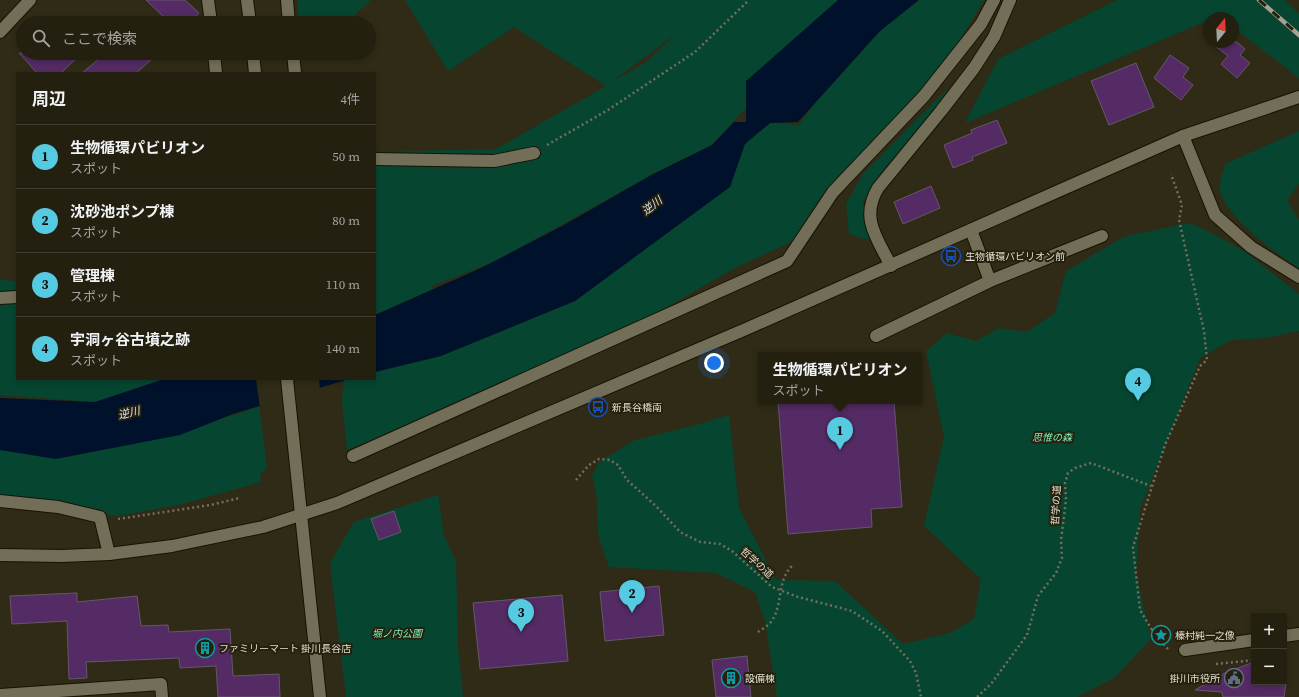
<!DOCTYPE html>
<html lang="ja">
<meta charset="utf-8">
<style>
:root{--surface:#242010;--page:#302d1e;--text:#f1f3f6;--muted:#a3a39f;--line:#413e30;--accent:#55cae0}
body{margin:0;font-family:"Source Serif 4","Noto Sans JP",serif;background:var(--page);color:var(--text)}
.controls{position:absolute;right:12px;bottom:12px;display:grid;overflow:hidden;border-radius:0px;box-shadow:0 2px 6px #0003}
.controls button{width:36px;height:36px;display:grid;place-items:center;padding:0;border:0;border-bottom:1px solid var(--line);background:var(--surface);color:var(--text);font:20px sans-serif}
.compass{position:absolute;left:1203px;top:12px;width:36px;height:36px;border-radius:50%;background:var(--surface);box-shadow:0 2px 6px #0003;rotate:18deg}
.you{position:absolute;left:714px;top:363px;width:14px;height:14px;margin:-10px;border:3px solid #fff;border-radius:50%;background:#1a73e8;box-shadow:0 0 0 6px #1a73e833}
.badge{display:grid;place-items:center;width:26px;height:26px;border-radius:50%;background:var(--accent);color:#111;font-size:13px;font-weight:700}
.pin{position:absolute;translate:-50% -33px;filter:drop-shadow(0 1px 2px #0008)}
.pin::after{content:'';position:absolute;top:21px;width:14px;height:12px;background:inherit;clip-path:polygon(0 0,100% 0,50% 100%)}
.popup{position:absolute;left:758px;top:352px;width:164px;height:52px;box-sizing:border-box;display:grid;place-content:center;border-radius:0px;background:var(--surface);filter:drop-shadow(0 1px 3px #0005);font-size:13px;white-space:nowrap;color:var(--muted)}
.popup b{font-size:15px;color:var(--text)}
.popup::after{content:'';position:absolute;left:50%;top:100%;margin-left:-8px;border:8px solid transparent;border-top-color:var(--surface)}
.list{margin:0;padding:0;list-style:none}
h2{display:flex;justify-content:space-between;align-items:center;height:52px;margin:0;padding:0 16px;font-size:17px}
h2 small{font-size:13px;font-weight:400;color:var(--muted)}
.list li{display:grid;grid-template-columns:26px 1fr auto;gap:12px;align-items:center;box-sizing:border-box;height:64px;padding:0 16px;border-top:1px solid var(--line)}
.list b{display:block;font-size:15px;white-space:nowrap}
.list p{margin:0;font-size:13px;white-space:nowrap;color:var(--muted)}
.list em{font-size:13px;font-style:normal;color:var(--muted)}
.icon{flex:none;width:22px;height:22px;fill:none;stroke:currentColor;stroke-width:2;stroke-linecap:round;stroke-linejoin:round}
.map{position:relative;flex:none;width:1299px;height:697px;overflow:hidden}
.search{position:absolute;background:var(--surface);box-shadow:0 2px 6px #0003;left:16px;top:16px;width:360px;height:44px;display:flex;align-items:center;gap:10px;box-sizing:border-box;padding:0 14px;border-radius:22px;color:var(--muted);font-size:15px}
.panel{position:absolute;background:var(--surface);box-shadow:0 2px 6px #0003;left:16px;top:72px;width:360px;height:308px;border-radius:0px}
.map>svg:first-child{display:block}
</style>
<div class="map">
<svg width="1299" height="697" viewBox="0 0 1299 697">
<rect width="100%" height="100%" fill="#302b16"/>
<!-- green -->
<g fill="#064631" fill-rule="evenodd">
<polygon points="297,0 371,0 345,23 299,23"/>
<path d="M405 0H845L712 145 653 174 496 261 432 286 433 289 375 315V152L496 149 606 86 514 27 448 71ZM681 29 645 63 610 83 673 36Z"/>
<polygon points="919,0 984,0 952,53 934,87 860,155 818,201 795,240 733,269 605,343 347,450 342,400 344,380 375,379 375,372 441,356 575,301 728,188 745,144 770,123 799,125 815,103 883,28"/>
<polygon points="1117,0 1284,0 1299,13 1299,78 1233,27 1233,18 1222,18 1219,16 1209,18 1209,20 965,123 998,59"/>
<polygon points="950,86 924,124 881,173 863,202 870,240 860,238 849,234 846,204 863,174"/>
<path d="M1299 131V183L1287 201 1299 220V268C1274 252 1229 220 1220 191 1218 184 1224 171 1225 164Z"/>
<polygon points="1187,223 1198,226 1243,250 1299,294 1299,331 1265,338 1231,340 1200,358 1140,509 1136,573 1151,639 1114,678 1077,697 777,697 765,621 755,592 716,573 609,567 598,535 597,499 592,476 599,462 635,440 692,426 729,415 739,508 776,580 835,581 903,644 950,633 974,619 981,579 924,526 944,437 926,351 947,333 976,341 999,328 1027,332 1055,313 1066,271 1123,237"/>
<polygon points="0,280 17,281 17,379 166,379 95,402 0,395"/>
<polygon points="259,406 267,468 260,474 261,482 182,504 118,516 0,500 0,450 236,415"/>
<polygon points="438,495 444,536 456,561 458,647 463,697 346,697 330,563 354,522"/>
</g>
<!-- water -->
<g fill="#00112c">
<polygon points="838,0 919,0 879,32 798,122 770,123 745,144 730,187 575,301 441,356 375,372 375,315 481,268 564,225 653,174 712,145 734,122 746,122 746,81"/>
<polygon points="164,379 349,379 233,414 180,435 56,459 0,450 0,398 95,402"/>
</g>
<!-- pier -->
<polygon fill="#302b16" points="256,379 319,379 320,390 260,408"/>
<!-- building -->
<g fill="#542b64" stroke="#65576a">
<polygon points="146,0 185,0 199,13 190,23 170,23"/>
<polygon points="1210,42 1237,42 1245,49 1240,55 1250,63 1237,78 1221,64 1228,56"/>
<polygon points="19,53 82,53 61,73 37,73"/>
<polygon points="106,53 159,53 136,73 82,73"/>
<polygon points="1170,55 1189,68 1183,77 1193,85 1181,100 1154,78"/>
<polygon points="1136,63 1154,107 1109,125 1091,81"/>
<polygon points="997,120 1007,143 972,157 973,160 953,168 944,145 972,133 971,130"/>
<polygon points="931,186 940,208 903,224 894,202"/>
<polygon points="778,401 894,401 902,507 871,509 872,527 788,534"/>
<polygon points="394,511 401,532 379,540 371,519"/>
<polygon points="659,586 664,635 605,641 600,592"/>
<polygon points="77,593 77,602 137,596 141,626 168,625 169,632 230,629 233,676 279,674 280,697 218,697 216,666 180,668 179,658 86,662 87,678 69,679 67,621 12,624 10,596"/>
<polygon points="562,595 568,661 480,669 473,603"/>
<polygon points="747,656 751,697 716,697 712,660"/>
<polygon points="1254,662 1254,682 1284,682 1284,679 1286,683 1284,697 1223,697 1222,692 1195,690 1225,673"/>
</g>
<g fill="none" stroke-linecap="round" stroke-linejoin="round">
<defs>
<g id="minor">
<polyline points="208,0 211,23"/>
<polyline points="247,0 250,23"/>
<polyline points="287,0 289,23"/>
<polyline points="0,32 30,0"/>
<polyline points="214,53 216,73"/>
<polyline points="253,53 255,73"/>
<polyline points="293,53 295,73"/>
<polyline points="1183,136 1215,215 1251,247 1299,277"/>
<polyline points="375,159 494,161 534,153"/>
<polyline points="971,230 990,281"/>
<path d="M891 266C877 238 860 218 878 188L941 111 974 68 994 37 1010 0"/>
<polyline points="0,298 17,297"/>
<polyline points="876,336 990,281 1102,236"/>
<polyline points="287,379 320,697"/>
<polyline points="353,456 787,261 833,192 924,96 981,24 994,0"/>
<polyline points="0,501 58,507 100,517 109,554"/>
<polyline points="0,555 62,556 109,554 172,546 263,527 337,503 746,329 1183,136 1299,97"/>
<polyline points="1284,636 1299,634"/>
<polyline points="1185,650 1254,640"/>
<polyline points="0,695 161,684 162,697"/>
</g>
</defs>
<!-- minor casing -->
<use href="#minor" stroke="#181302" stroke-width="14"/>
<!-- path -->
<g stroke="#746f5e" stroke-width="2.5" stroke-dasharray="2 3" stroke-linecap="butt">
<polyline points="547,145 608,110 695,52 749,0"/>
<polyline points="576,480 589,465 599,459 610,460 618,465 627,480 656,506 680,532 700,542 720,544 732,551 772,587 798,597 852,611 882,631 910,661 916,673 921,697"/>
<polyline points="118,519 211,505 239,498"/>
<path d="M758 632C762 629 768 626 771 622 784 604 776 580 793 565"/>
<polyline points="1168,649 1155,635 1140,610 1133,547 1165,445 1200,366 1207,360 1204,331 1179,220 1182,205 1171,174"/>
<polyline points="1216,664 1254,660"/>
<polyline points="977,697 991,684 1027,635 1038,596 1056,573 1062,558 1061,540 1066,500 1065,483 1068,473 1075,468 1091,463 1151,486"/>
</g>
<!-- minor -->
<use href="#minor" stroke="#736e57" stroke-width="12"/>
<defs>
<polyline id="rail" points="1259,0 1299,35"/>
</defs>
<!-- rail casing -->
<use href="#rail" stroke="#a5a191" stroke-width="4.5"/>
<!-- rail -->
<use href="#rail" stroke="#26210d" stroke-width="3" stroke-dasharray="9" stroke-linecap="butt"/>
</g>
<!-- icons -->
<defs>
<symbol id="bus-ring" viewBox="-11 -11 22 22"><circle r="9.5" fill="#26210d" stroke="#1a4fb4" stroke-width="1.5"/><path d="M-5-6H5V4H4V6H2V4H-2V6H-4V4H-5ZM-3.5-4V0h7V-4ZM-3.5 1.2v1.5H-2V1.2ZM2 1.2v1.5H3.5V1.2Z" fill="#1a4fb4"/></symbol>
<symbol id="sight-ring" viewBox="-11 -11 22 22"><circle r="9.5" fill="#26210d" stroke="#0f9aa8" stroke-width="1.5"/><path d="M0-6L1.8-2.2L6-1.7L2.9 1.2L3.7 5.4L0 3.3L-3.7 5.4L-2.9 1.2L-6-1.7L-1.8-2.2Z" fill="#0f9aa8"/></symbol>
<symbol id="building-ring" viewBox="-11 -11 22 22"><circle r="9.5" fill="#26210d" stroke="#0f9aa8" stroke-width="1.5"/><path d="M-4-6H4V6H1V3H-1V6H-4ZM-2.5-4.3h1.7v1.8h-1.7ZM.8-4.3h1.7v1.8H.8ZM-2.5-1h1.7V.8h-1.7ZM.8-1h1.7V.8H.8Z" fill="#0f9aa8"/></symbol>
<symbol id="civic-ring" viewBox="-11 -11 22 22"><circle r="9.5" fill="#26210d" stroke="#5c6f8a" stroke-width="1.5"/><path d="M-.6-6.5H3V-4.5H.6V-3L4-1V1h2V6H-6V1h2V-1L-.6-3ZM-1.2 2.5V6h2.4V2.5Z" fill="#5c6f8a"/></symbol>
</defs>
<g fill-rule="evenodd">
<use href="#bus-ring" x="940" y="245" width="22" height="22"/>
<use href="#bus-ring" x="587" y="396" width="22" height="22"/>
<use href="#sight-ring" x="1150" y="624" width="22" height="22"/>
<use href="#building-ring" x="194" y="637" width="22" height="22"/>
<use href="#building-ring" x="720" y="667" width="22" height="22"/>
<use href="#civic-ring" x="1223" y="667" width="22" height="22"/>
</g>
<g text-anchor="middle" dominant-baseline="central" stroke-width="4" stroke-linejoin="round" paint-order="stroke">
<!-- poi labels -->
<g font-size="10" fill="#e0ddd0" stroke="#26210d" text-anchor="start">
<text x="965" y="256">生物循環パビリオン前</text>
<text x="612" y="407">新長谷橋南</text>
<text x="1175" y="635">榛村純一之像</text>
<text x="219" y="648">ファミリーマート 掛川長谷店</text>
<text x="745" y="678">設備棟</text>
<text x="1220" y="678" text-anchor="end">掛川市役所</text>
</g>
<!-- park labels -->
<g font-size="10" font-style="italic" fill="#79f4c1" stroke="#26210d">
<text x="1052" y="437">思惟の森</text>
<text x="397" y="633">堀ノ内公園</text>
</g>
<!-- street labels -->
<g font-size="10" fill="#e0ddd0" stroke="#26210d">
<text transform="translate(1056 505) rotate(-87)">哲学の道</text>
<text transform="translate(757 563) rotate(42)">哲学の道</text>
</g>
<!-- water labels -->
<g font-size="11" font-style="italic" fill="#d8e5f6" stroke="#26210d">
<text transform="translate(652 206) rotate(-38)">逆川</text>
<text transform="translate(129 413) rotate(-13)">逆川</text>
</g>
</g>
</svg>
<div class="controls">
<button>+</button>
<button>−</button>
</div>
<svg class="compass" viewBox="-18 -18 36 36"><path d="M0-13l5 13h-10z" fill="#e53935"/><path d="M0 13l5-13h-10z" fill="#a3a39f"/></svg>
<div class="you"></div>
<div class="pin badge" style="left:840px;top:450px">1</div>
<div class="popup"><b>生物循環パビリオン</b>スポット</div>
<div class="pin badge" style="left:632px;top:613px">2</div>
<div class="pin badge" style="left:521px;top:632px">3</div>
<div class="pin badge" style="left:1138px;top:401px">4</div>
<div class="search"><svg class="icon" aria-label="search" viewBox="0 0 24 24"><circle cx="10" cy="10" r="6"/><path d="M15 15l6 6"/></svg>ここで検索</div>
<section class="panel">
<h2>周辺<small>4件</small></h2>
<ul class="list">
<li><span class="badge">1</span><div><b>生物循環パビリオン</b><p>スポット</p></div><em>50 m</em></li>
<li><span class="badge">2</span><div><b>沈砂池ポンプ棟</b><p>スポット</p></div><em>80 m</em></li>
<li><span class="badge">3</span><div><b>管理棟</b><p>スポット</p></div><em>110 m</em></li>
<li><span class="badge">4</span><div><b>宇洞ヶ谷古墳之跡</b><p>スポット</p></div><em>140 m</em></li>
</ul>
</section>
</div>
